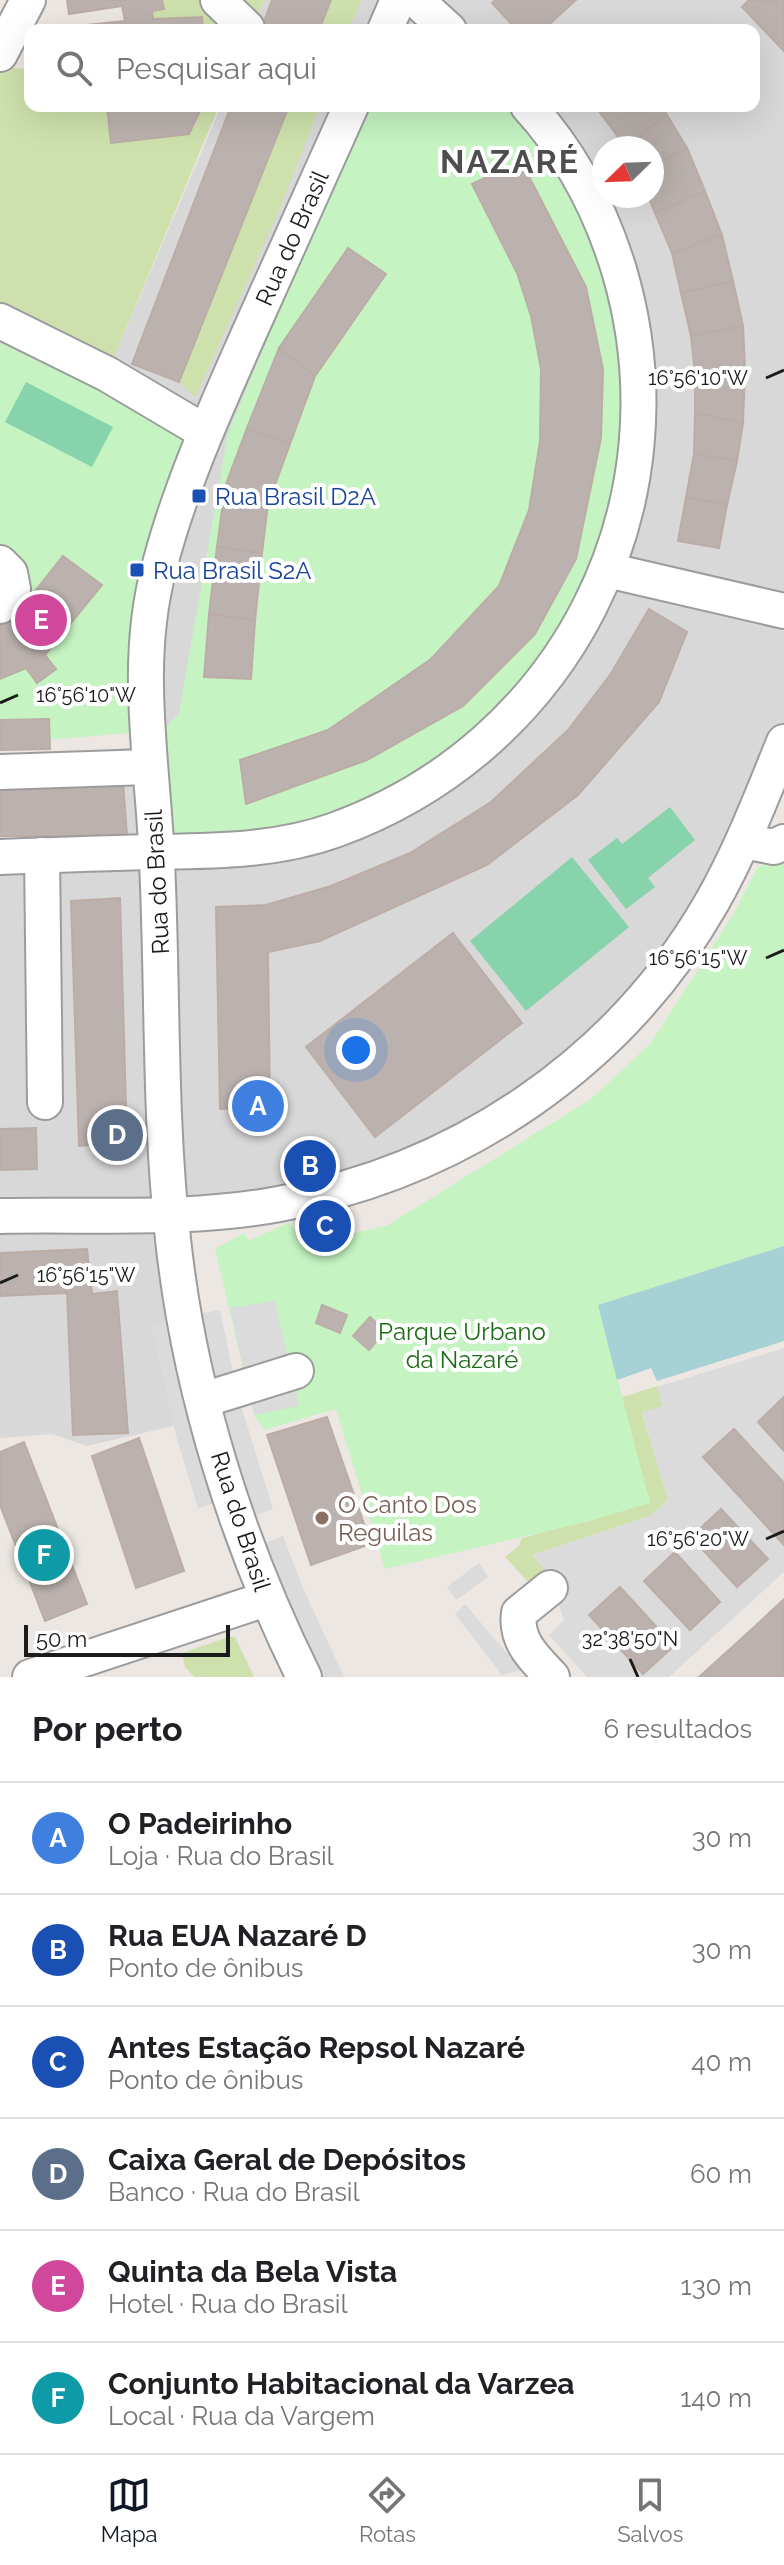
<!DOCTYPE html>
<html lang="pt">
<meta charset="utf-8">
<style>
:root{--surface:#fff;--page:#f6f6f6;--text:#202124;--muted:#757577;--line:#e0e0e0;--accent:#111827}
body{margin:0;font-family:Raleway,sans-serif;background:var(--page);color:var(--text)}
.compass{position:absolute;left:592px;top:136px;width:72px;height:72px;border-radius:50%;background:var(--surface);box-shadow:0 8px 32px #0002;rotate:247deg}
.scale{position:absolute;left:24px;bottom:20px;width:206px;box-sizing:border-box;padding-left:8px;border:4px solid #1b1b1b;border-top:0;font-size:22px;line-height:28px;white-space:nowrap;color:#1b1b1b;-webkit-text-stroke:6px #fff;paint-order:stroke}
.you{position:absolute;left:356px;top:1050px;width:28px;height:28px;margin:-20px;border:6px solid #fff;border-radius:50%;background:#1a73e8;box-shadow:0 0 0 12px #1a73e833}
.badge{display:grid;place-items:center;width:52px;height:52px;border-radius:50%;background:var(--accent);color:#fff;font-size:26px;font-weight:700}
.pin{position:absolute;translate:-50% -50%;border:4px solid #fff;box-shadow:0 2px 8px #0006}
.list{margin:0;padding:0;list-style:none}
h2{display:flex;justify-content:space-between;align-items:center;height:104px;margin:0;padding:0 32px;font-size:34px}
h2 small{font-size:26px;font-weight:400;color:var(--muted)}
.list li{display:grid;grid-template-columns:52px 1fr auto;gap:24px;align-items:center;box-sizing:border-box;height:112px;padding:0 32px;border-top:2px solid var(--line)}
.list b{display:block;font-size:30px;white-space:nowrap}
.list p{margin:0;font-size:26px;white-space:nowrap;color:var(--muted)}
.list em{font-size:26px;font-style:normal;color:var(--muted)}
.icon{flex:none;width:44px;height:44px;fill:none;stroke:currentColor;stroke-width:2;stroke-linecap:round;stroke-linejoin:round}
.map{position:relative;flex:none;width:784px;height:1677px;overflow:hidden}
.search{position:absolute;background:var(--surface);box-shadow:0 8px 32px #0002;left:24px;right:24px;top:24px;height:88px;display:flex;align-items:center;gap:20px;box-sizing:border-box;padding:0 28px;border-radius:16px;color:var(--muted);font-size:30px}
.sheet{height:776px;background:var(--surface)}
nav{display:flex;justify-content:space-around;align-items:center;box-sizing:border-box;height:112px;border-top:2px solid var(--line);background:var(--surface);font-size:22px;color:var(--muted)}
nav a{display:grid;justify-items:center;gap:4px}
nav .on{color:var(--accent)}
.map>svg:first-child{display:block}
</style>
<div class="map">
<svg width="784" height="1677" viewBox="0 0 784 1677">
<rect width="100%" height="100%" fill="#ece7e2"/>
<!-- residential -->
<path fill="#d9d8d8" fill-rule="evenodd" d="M264 0H784V742L629 1018 455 1146 171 1212 182 1424 87 1446 52 1434 0 1438V759L148 746 145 711 200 440 107 374 221 106H754V30H252ZM604 148H652V196H604Z"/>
<!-- grass -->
<g fill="#cee1ac">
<polygon points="162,0 264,0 251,30 203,30 202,17 153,19 152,11 164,9"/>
<polygon points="331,0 361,0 349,30 319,30"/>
<polygon points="0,67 30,69 30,106 107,106 111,143 189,134 196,124 199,106 219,106 107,374 0,321"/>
<polygon points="289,106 320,106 280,208 195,398 179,382"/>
<polygon points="657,1386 663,1406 642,1413 668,1500 650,1516 532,1555 548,1573 527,1581 505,1557 519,1546 522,1538 650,1503 620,1398"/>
<polygon points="228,1637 235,1637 254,1677 194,1677 185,1667 182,1653"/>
</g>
<!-- park -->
<g fill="#c5f3c2" fill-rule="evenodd">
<path d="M360 106H526L578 171 639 426 554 669 391 806 157 852 148 746 179 713 228 433 316 222ZM520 162 586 287 603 369 601 438 576 559 535 634 463 706 367 760 246 804 240 760 328 730 431 659 499 586 529 510 540 441 541 369 531 316 517 273 472 184ZM348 248 386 274 315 376 268 504 251 679 204 677 225 487 279 348Z"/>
<polygon points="0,329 170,425 183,442 129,733 0,744"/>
<polygon points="784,855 784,1246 598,1305 650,1503 586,1522 385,1569 336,1409 264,1430 254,1415 215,1249 244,1233 249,1241 289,1222 304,1245 388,1225 591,1099 651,1043 733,915 757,868"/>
</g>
<!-- pitch -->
<g fill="#87d3ab">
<polygon points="26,382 113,427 92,467 5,422"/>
<polygon points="670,807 695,840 648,878 655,887 626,909 588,860 617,838 622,844"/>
<polygon points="572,857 629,927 526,1011 470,941"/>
</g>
<!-- parking -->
<g fill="#dbdbdb">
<polygon points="275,1301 299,1406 254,1415 230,1308"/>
<polygon points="220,1310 238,1396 273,1509 253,1516 233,1455 199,1314"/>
<polygon points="171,1320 218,1502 198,1508 177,1439 151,1324"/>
<polygon points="784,1348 784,1572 669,1677 587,1677 549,1635 564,1620 548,1573 532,1555 650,1516 668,1500 642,1412 663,1406 657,1387"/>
<polygon points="283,1536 303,1588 344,1677 321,1677 284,1596 263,1544"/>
<polygon points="479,1563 488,1577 456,1600 447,1587"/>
<polygon points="465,1604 521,1670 502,1675 455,1614"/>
</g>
<!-- water -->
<polygon fill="#a6d1d5" points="784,1246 784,1341 657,1381 651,1368 617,1380 598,1305"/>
<!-- building -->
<g fill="#bbb2af" stroke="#bcaca6" stroke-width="2">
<polygon points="67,0 162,0 164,9 152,11 153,19 202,17 203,30 37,30 125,21 122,6 69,14"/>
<polygon points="272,0 331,0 319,30 261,30"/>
<polygon points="496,0 576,0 543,30 517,30 492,3"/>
<polygon points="749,0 784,0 784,51 742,7"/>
<polygon points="107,106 199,106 200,111 189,134 111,143"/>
<polygon points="231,106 289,106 179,382 132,364"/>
<polygon points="595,106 661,106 667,115 625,146"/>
<polygon points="667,115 687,148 652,165 652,148 626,148"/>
<polygon points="687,148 705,191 655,213 648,196 652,196 652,165"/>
<polygon points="521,161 586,287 603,369 601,438 576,559 535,634 463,706 367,760 246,804 240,760 328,730 431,659 499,586 529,510 540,441 541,369 531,316 517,273 472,184"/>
<polygon points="705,191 722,235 672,253 655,213"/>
<polygon points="722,235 733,281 681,293 672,253"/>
<polygon points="348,248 386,274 315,376 279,348"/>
<polygon points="733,281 743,326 691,336 681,293"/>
<polygon points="743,326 745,370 695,373 691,336"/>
<polygon points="279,348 315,376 290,444 247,428"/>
<polygon points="745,370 743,423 695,413 695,373"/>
<polygon points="695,413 743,423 737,461 694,454"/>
<polygon points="247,428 290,444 268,504 225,487"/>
<polygon points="694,454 737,461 727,505 686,497"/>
<polygon points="225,487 268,504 262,553 217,547"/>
<polygon points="686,497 727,505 719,548 678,541"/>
<polygon points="217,547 262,553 255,620 209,614"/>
<polygon points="63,556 102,585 45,655 56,669 37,683 26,668 0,679 0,626 17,614"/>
<polygon points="649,609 687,632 659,702 578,795 487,865 320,941 268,952 270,1106 220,1109 216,907 266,905 331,886 410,853 491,802 568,730 610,675"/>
<polygon points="209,614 255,620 251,679 204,677"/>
<polygon points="49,719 50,749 0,750 0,720"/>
<polygon points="123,781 127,836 0,836 0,785"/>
<polygon points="120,898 127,1142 79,1146 71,901"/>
<polygon points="453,933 522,1023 375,1137 306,1047"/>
<polygon points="36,1128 37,1169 0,1170 0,1129"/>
<polygon points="87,1249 92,1294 117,1291 128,1433 73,1435 67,1293 0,1296 0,1253"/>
<polygon points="322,1305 347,1315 340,1333 316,1323"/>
<polygon points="370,1317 385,1331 369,1350 353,1336"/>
<polygon points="784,1397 784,1451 758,1422"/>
<polygon points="327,1417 371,1544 311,1565 267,1435"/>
<polygon points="734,1429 784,1483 783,1544 703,1457"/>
<polygon points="139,1438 184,1571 136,1588 92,1456"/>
<polygon points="24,1442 87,1604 45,1621 0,1505 0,1452"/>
<polygon points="721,1509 768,1559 737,1587 691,1537"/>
<polygon points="675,1552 720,1602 690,1630 644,1581"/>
<polygon points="620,1587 674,1646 643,1674 589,1615"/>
<polygon points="784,1599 784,1677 699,1677 752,1629"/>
</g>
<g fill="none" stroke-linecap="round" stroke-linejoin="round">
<defs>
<g id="minor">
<polyline points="218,0 247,28"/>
<polyline points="416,0 449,30"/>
<polyline points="385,30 398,0"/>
<polyline points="0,54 28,0"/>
<polyline points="0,321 107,374 205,432"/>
<polyline points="0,563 10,573 13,589 0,606"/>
<polyline points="607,570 784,611"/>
<polyline points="0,772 149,767"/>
<polyline points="744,841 774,847 784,842"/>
<polyline points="42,855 45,1102"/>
<path d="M0 857C51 855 102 853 153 852 214 851 277 851 335 830 565 747 689 505 619 270 600 208 572 154 528 106"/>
<path d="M0 1216C91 1214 189 1221 279 1204 460 1171 620 1063 712 902 741 851 762 796 784 742"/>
<polyline points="203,1400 296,1371"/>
<path d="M550 1588 519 1613C515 1641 534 1658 552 1677"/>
<polyline points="30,1677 266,1599"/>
<path d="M304 1677C237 1542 189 1389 173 1239 159 1114 163 987 157 862 153 763 133 665 159 568 180 486 216 408 250 331 284 256 318 181 351 106"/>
</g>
</defs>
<!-- minor casing -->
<use href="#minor" stroke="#9c9c9c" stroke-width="38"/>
<!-- minor -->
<use href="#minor" stroke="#fff" stroke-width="34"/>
</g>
<!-- ticks -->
<path fill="none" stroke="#1b1b1b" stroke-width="3" d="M766 378 784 370M0 703 18 695M766 958 784 950M0 1283 18 1275M766 1539 784 1531M630 1659 638 1677"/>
<!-- markers -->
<g fill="#1a4fb4" stroke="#fff" stroke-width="3">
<rect x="191" y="488" width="16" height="16" rx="4"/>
<rect x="129" y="562" width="16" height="16" rx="4"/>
</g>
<circle fill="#8d6e63" stroke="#fff" stroke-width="3" cx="322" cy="1518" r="8"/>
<g text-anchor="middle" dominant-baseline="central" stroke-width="8" stroke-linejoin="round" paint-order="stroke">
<!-- street labels -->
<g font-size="24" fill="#1b1b1b" stroke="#fff">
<text transform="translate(292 238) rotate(-66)">Rua do Brasil</text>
<text transform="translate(157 882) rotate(-93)">Rua do Brasil</text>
<text transform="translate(241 1521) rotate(72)">Rua do Brasil</text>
</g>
<!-- transit labels -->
<g font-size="24" fill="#164399" stroke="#fff" text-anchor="start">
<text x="215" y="496">Rua Brasil D2A</text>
<text x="153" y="570">Rua Brasil S2A</text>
</g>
<!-- park labels -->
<g font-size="24" fill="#1b6c16" stroke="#fff">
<text x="462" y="1331">Parque Urbano<tspan x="462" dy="28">da Nazaré</tspan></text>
</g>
<!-- education labels -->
<g font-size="24" fill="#785e54" stroke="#fff" text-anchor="start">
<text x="338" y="1504">O Canto Dos<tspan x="338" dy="28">Reguilas</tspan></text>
</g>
<!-- district labels -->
<g font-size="32" font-weight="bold" letter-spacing="2" fill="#4e4e4e" stroke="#fff">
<text x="510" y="161">NAZARÉ</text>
</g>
</g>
<g font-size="20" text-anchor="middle" fill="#1b1b1b" stroke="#fff" stroke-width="8" stroke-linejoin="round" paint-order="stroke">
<text x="698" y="385">16°56'10"W</text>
<text x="86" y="702">16°56'10"W</text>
<text x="698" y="965">16°56'15"W</text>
<text x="86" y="1282">16°56'15"W</text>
<text x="698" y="1546">16°56'20"W</text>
<text x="630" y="1646">32°38'50"N</text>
</g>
</svg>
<svg class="compass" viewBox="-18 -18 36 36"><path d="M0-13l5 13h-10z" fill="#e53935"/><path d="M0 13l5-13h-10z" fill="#757577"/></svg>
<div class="scale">50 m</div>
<div class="you"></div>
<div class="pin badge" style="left:258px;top:1106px;background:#3f7fe0">A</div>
<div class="pin badge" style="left:310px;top:1166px;background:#1a4fb4">B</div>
<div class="pin badge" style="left:325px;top:1226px;background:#1a4fb4">C</div>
<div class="pin badge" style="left:117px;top:1135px;background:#5c6f8a">D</div>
<div class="pin badge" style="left:41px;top:620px;background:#d1479c">E</div>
<div class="pin badge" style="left:44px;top:1555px;background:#0f9aa8">F</div>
<div class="search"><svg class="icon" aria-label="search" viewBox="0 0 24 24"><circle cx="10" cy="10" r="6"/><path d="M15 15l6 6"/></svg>Pesquisar aqui</div>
</div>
<section class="sheet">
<h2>Por perto<small>6 resultados</small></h2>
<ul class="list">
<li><span class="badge" style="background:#3f7fe0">A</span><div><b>O Padeirinho</b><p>Loja · Rua do Brasil</p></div><em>30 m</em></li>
<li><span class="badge" style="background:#1a4fb4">B</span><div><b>Rua EUA Nazaré D</b><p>Ponto de ônibus</p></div><em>30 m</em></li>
<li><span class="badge" style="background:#1a4fb4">C</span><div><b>Antes Estação Repsol Nazaré</b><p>Ponto de ônibus</p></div><em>40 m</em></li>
<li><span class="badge" style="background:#5c6f8a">D</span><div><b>Caixa Geral de Depósitos</b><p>Banco · Rua do Brasil</p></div><em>60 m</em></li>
<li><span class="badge" style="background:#d1479c">E</span><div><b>Quinta da Bela Vista</b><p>Hotel · Rua do Brasil</p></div><em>130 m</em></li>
<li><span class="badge" style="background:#0f9aa8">F</span><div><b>Conjunto Habitacional da Varzea</b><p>Local · Rua da Vargem</p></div><em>140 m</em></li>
</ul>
</section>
<nav>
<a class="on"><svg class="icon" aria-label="map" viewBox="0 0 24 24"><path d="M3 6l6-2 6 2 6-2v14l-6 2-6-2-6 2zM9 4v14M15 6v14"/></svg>Mapa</a>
<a><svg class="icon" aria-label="directions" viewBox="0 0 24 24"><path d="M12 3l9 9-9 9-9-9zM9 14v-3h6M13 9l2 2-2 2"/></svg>Rotas</a>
<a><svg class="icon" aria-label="saved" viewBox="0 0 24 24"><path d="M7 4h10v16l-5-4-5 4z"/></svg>Salvos</a>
</nav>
